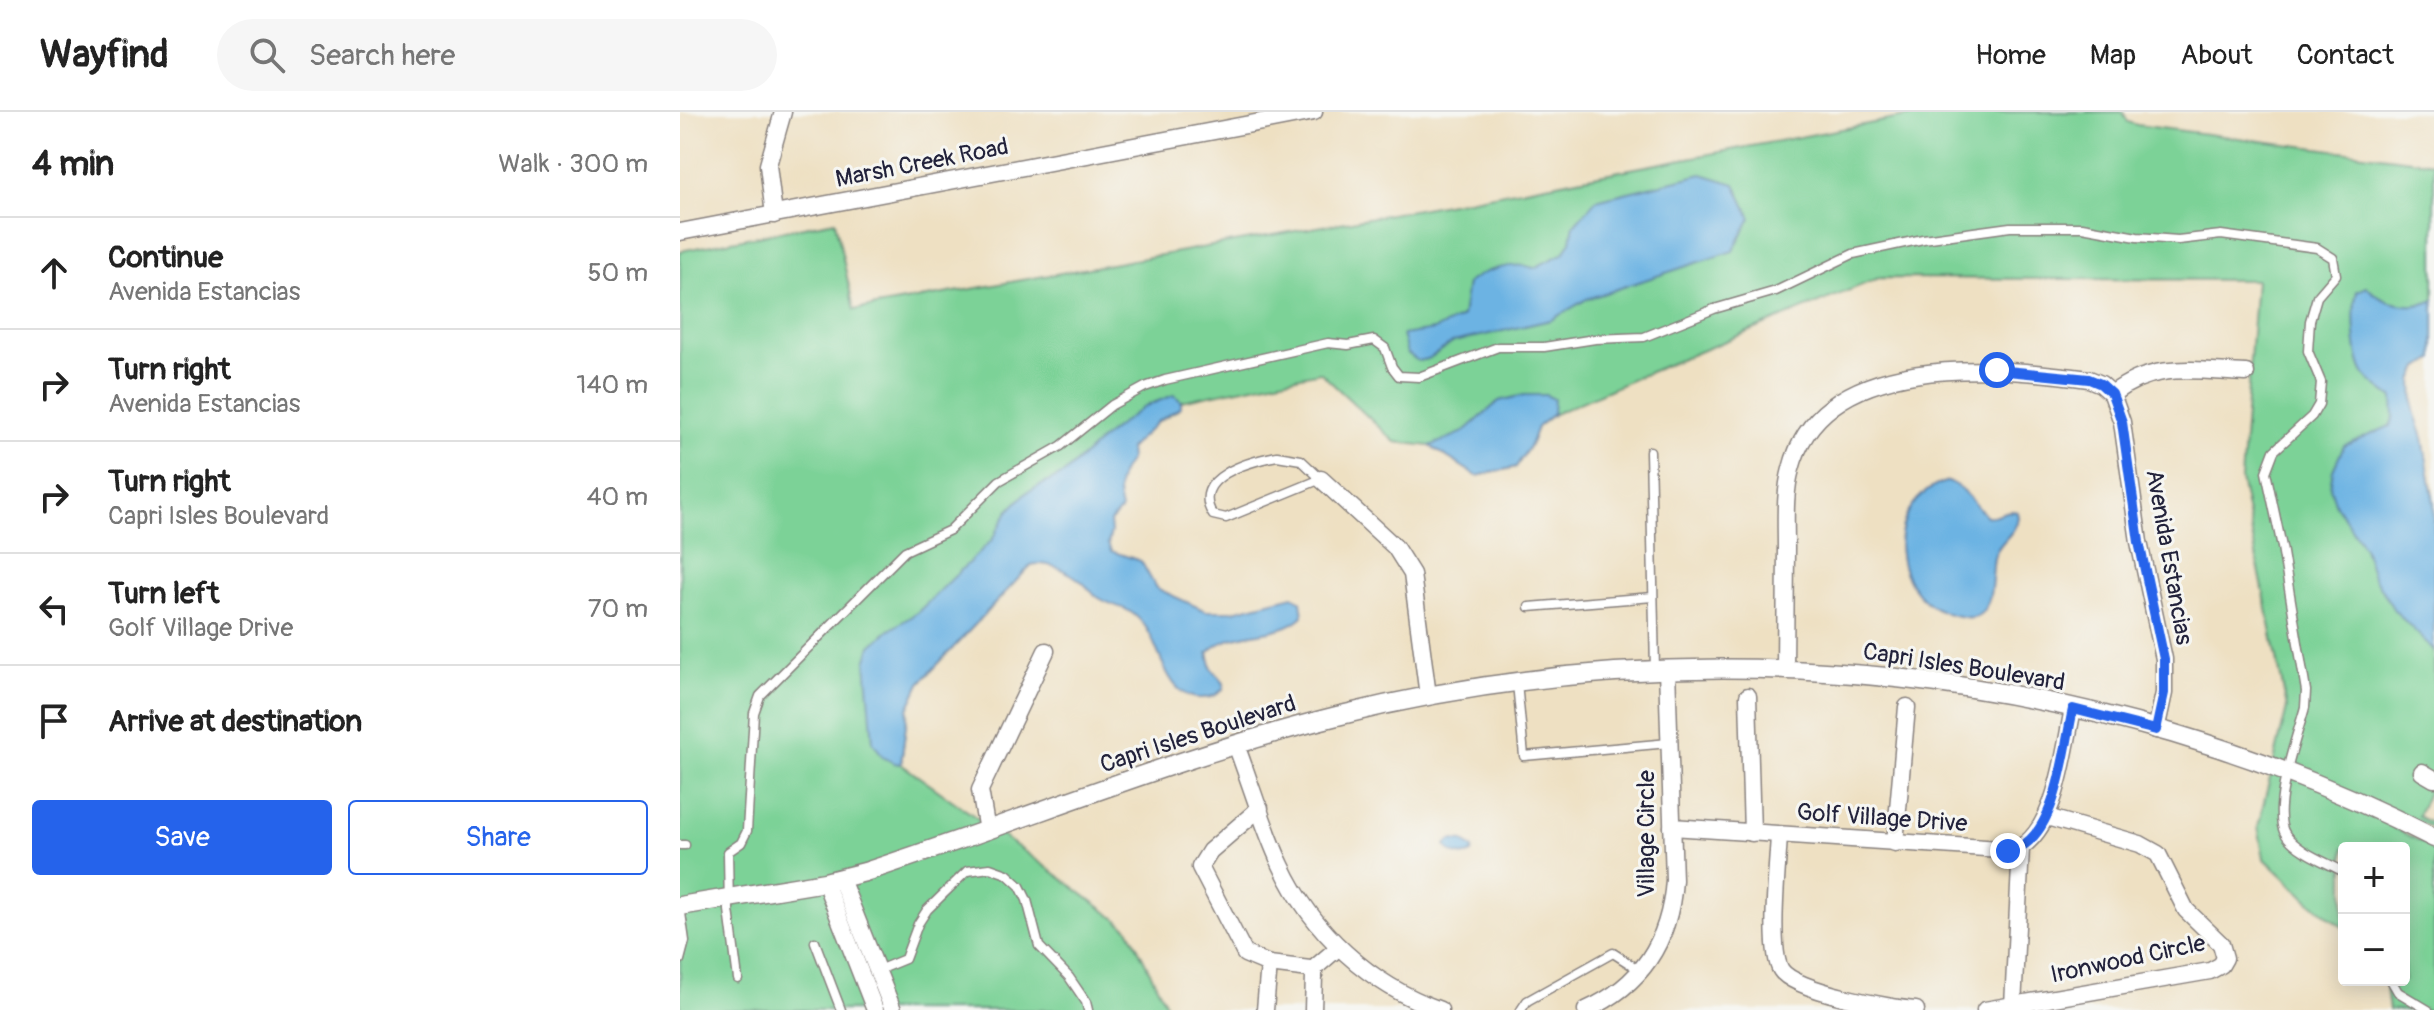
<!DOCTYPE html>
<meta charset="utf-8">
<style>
:root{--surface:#fff;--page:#f6f6f6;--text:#222;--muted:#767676;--line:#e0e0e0;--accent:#2563eb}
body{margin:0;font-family:Pangolin,sans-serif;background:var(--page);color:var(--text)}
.controls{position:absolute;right:24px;bottom:24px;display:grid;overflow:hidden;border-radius:8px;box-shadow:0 4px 20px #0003}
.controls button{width:72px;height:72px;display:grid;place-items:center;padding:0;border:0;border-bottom:2px solid var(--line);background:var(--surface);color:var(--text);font:40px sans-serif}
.stop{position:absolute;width:24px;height:24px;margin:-18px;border:6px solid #2563eb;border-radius:50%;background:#fff}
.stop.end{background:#2563eb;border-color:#fff;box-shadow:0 2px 8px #0008}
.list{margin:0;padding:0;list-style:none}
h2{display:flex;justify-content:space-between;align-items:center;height:104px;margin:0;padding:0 32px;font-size:34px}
h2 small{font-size:26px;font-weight:400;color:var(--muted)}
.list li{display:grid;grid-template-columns:52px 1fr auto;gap:24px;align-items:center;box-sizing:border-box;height:112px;padding:0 32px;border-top:2px solid var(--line)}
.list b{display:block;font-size:30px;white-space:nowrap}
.list p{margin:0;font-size:26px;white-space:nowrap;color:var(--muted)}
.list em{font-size:26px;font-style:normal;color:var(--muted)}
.actions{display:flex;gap:16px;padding:24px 32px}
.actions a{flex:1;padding:18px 0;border:2px solid var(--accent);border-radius:8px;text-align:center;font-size:28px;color:var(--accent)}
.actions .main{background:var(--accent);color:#fff}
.icon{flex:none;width:44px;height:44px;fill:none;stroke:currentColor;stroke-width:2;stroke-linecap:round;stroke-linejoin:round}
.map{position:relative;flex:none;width:1754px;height:898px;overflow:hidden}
header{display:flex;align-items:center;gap:48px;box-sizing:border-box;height:112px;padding:0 40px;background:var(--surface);border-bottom:2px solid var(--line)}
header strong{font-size:38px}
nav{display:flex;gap:44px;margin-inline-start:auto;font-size:28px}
.search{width:560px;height:72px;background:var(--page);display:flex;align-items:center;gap:20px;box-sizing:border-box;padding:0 28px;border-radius:44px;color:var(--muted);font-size:30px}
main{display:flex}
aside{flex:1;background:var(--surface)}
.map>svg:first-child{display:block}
</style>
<header>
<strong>Wayfind</strong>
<div class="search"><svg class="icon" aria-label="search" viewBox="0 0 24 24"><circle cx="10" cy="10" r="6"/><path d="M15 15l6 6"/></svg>Search here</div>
<nav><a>Home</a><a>Map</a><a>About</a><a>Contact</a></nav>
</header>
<main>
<aside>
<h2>4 min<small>Walk · 300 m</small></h2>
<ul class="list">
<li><svg class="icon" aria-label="ahead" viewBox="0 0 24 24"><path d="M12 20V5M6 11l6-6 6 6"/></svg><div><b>Continue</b><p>Avenida Estancias</p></div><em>50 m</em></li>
<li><svg class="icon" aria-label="right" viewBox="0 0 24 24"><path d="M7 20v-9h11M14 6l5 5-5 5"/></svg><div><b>Turn right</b><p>Avenida Estancias</p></div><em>140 m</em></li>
<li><svg class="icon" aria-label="right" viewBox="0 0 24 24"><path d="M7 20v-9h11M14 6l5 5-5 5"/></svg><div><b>Turn right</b><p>Capri Isles Boulevard</p></div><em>40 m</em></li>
<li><svg class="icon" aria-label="left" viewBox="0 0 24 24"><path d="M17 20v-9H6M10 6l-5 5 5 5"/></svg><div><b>Turn left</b><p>Golf Village Drive</p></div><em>70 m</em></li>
<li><svg class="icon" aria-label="arrive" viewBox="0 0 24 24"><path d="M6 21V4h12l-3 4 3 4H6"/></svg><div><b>Arrive at destination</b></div></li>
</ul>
<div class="actions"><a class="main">Save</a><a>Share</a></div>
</aside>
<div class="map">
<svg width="1754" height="898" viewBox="0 0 1754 898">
<rect width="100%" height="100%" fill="#f6f6f2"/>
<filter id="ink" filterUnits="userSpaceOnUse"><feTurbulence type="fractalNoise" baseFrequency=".0125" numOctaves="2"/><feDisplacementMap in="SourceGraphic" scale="16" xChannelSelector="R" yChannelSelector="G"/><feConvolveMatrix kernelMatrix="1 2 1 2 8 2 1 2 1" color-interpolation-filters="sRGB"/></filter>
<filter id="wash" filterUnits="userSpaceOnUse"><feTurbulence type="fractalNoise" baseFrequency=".006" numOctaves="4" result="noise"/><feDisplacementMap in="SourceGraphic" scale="32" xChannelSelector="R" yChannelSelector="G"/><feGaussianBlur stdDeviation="1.8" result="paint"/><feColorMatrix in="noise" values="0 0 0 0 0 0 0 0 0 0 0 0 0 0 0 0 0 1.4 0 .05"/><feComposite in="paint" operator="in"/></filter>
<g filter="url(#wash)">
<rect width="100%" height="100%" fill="#eee0c2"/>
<!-- green -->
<polygon fill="#7bd297" stroke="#4e7a69" stroke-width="2" points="1251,0 1443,0 1448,10 1457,13 1754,51 1754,247 1739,255 1733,268 1734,299 1743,326 1754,391 1754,667 1738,704 1754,713 1754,717 1721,701 1714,716 1754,736 1754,898 1709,898 1705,868 1724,868 1724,736 1664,736 1664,816 1629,789 1584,746 1578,715 1607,596 1561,368 1576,168 1199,166 965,262 874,302 857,315 851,331 836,355 797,364 750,334 715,330 640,260 501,289 497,298 477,310 448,337 351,453 240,571 228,597 221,652 369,757 448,816 489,898 0,898 0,139 155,109 174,198 766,92"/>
<!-- water -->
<g fill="#6cb3e3" stroke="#476a8f" stroke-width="2">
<path d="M1022 62 1055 72 1071 106 1053 139 907 187 871 208 774 230 748 247 738 249 727 241 722 223 754 218 782 205 787 171C803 158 834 149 854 156L884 141 891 129 894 113 916 88Z"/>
<path d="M1687 175C1703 193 1733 198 1754 188V247L1739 255 1733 268 1734 299 1743 326 1754 391V538L1714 498 1693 464 1684 436 1656 393 1650 375 1653 358 1664 334 1710 314 1714 305 1713 286C1704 279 1689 270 1684 261 1674 244 1672 197 1677 179Z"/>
<path d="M494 283 501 289V295L477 310 449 337 450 348C436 366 436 377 441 398L430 410 431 420 428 432 431 439 461 449 476 476 526 499H553L613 484 621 489 623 504C598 528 551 515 528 541L532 557 544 571V576C539 582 532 586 523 586 486 588 480 534 465 514 448 492 439 498 419 486 412 482 408 475 402 470 389 459 367 449 351 453L240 571 228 597 221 652 214 651 203 645 193 630 186 550 191 534 208 519 238 500 312 428 328 399 347 380 384 362 425 324 463 295Z"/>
<polygon points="844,283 866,283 874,287 873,302 857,315 851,331 836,355 797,364 750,334 784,320 819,289"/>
<path d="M1268 369 1282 377 1306 404C1317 406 1327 396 1337 400L1338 405C1337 422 1317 430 1314 446 1311 463 1314 486 1302 500 1296 507 1286 506 1278 504 1208 491 1198 390 1268 369Z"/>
<path d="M771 728 783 729 793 737 792 741C783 746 770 743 766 733Z"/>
</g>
</g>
<g filter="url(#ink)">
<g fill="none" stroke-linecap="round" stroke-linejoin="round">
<defs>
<g id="service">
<polyline points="970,339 975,557"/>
<path d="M597 344 621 348 641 367 546 406 533 403C509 365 571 349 597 344Z"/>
<polyline points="849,495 973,485"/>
<polyline points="837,571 844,644 989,631"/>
<polyline points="0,733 5,733"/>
<polyline points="135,830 161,898"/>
<polyline points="0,848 5,829 0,794"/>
<polyline points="203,856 225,847 238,812 247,798 287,759 310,756 327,762 340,774 347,788 359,834 389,865 406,890 408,898"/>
<path d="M58 867 49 798 48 740 61 731 67 719 74 601 80 584 225 439 270 418 319 369 381 334 432 293 465 275 485 268 648 231 668 233 694 228 705 236 712 255 719 264 739 265 818 235H864L915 227 964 225 1034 197 1096 179 1173 142 1243 127 1330 115H1402L1457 125 1498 128 1541 123 1637 136 1653 146 1656 163 1637 185 1630 209 1628 239 1641 270 1639 292 1632 304 1594 339 1586 360 1602 435 1626 579 1625 595C1618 622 1589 700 1606 723 1618 740 1646 750 1664 760"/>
<polyline points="1711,868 1718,880 1748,898"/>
<polyline points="841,898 847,889 933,841 961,859"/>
</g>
<g id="minor">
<polyline points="94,103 88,53 103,0"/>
<polyline points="0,120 634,0"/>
<path d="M1432 282C1475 249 1515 259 1566 261"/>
<polyline points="641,367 715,435 732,462 748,584"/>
<path d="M1105 558C1105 517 1106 476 1106 436 1106 410 1104 382 1111 357 1141 238 1316 254 1409 267L1421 272 1432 282 1442 310 1459 430 1484 547V581L1476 618"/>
<polyline points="1068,584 1072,721"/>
<path d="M556 633C571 672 583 715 601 753 632 820 690 873 760 898"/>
<polyline points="1742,660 1754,667"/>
<polyline points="580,696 530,739 520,755 565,842 589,852 585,898"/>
<path d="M992 715 1335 738C1377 720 1384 638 1393 597"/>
<polyline points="307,719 300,678 366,539"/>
<path d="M1099 723C1098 751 1088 838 1101 858 1114 879 1210 896 1236 898"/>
<polyline points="1215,731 1227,595"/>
<polyline points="161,767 213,898"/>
<polyline points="145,770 195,898"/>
<polyline points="589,852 630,857 634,863 633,898"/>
<polyline points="631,859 659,835"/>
<polyline points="1333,894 1341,735"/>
<path d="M906 898C962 873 990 828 994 768L987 557"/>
<polyline points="1305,898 1530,859 1541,853 1545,846 1541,832 1506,798 1478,742 1460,732 1367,705"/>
</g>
<path id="tertiary" d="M0 794 145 770 185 760C342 709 497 644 657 604 1021 512 1420 554 1754 726"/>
</defs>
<!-- service casing -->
<use href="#service" stroke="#88817e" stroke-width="11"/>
<!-- minor casing -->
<use href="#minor" stroke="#88817e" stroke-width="19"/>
<!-- tertiary casing -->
<use href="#tertiary" stroke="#88817e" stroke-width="21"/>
<!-- service -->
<use href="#service" stroke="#fff" stroke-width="8"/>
<!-- minor -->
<use href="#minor" stroke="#fff" stroke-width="16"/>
<!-- tertiary -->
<use href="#tertiary" stroke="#fff" stroke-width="18"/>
</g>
</g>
<g fill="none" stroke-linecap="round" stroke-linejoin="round" filter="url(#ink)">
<!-- route -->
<path stroke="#2563eb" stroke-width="10" d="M1317 258 1409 267 1421 272 1432 282 1442 310 1459 430 1484 547V581L1476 618 1393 597C1384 636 1377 732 1328 739"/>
</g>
<g text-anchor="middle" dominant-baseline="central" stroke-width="6" stroke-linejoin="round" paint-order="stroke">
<!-- street labels -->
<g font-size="24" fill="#22223b" stroke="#f6f6f2">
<text transform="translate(242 51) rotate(-11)">Marsh Creek Road</text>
<text transform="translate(1489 445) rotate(80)">Avenida Estancias</text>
<text transform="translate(1284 555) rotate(9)">Capri Isles Boulevard</text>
<text transform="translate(518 622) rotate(-18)">Capri Isles Boulevard</text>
<text transform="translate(1202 706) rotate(4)">Golf Village Drive</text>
<text transform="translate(966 722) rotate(-90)">Village Circle</text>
<text transform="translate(1448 847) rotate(-12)">Ironwood Circle</text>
</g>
</g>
</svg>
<div class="controls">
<button>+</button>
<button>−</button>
</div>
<div class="stop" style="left:1317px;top:258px"></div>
<div class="stop end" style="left:1328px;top:739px"></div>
</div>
</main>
